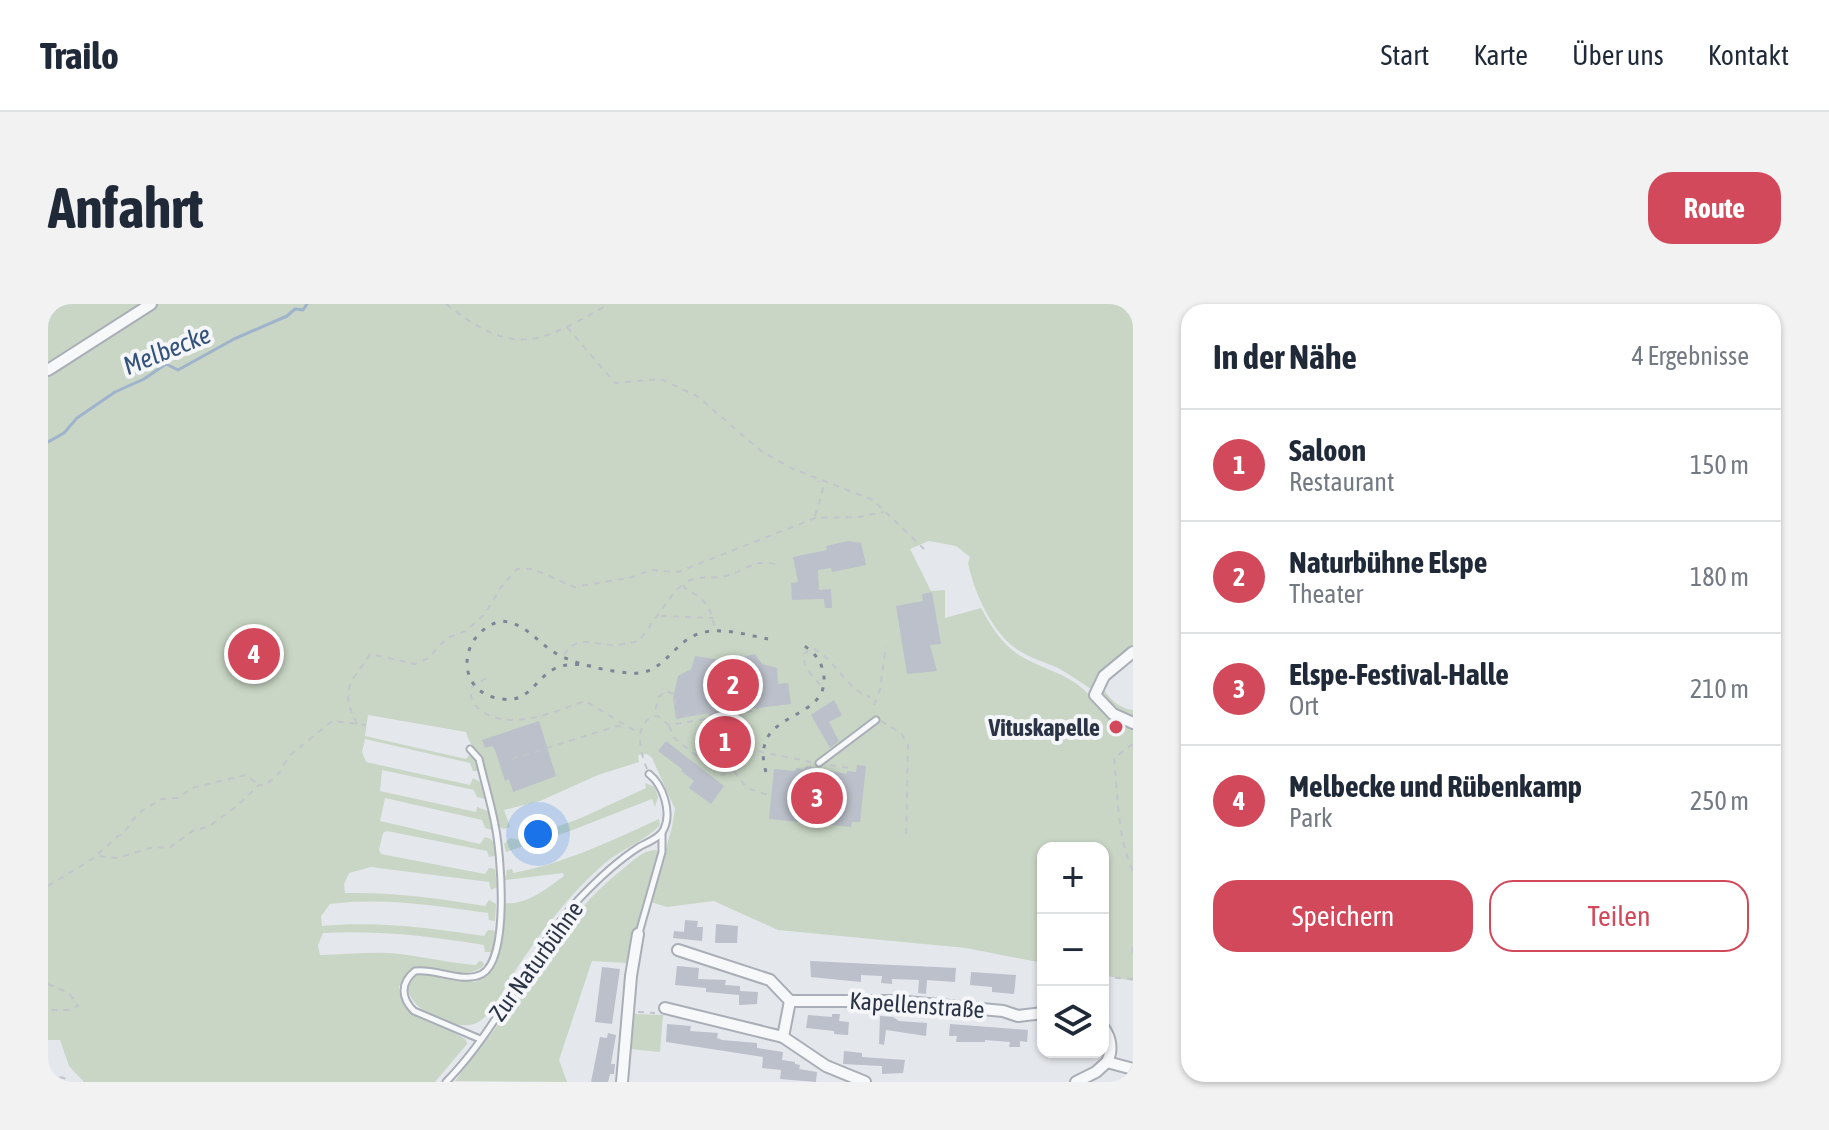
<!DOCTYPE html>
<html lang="de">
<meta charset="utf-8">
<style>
:root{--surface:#fff;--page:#f2f2f3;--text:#1f2937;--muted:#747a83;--line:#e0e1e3;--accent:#d1495b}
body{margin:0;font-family:"Asap Condensed",sans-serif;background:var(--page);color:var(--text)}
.controls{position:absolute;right:24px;bottom:24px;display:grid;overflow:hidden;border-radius:16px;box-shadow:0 2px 6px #0004}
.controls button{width:72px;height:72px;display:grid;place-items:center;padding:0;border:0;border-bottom:2px solid var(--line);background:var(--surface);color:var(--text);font:40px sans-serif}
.you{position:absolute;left:490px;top:530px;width:28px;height:28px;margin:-20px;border:6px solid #fff;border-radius:50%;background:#1a73e8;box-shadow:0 0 0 12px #1a73e833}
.badge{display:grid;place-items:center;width:52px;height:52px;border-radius:50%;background:var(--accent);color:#fff;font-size:26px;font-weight:700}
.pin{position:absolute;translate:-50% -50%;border:4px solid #fff;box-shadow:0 2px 8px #0006}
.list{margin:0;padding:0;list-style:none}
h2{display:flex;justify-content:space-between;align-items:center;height:104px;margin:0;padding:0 32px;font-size:34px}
h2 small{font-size:26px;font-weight:400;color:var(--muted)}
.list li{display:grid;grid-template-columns:52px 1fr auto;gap:24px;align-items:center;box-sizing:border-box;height:112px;padding:0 32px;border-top:2px solid var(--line)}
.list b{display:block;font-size:30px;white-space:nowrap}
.list p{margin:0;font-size:26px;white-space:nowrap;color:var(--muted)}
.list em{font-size:26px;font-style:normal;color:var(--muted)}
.actions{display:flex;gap:16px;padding:24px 32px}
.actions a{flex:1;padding:18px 0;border:2px solid var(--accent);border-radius:24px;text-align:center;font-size:28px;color:var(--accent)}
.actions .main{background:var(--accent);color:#fff}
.icon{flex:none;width:44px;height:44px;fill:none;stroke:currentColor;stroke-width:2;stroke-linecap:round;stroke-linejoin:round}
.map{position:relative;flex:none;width:1085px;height:778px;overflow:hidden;border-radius:24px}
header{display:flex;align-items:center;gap:48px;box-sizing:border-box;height:112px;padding:0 40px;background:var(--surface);border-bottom:2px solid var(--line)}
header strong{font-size:38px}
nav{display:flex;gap:44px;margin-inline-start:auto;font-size:28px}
.intro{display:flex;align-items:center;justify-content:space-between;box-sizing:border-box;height:192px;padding:0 48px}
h1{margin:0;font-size:56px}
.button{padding:20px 36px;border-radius:24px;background:var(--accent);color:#fff;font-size:28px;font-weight:700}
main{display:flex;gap:48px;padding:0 48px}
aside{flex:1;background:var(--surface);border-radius:24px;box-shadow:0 2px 6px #0004}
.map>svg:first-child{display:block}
</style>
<header>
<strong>Trailo</strong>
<nav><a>Start</a><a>Karte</a><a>Über uns</a><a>Kontakt</a></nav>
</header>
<div class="intro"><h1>Anfahrt</h1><a class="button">Route</a></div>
<main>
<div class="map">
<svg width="1085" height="778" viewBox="0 0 1085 778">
<rect width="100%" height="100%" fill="#e4e7ec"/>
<!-- green -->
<g fill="#c9d6c5">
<path d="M0 0H1085V345L1043 385C1032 378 1021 370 1010 364 997 358 982 354 970 346 944 329 926 288 920 259L922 253 908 242 881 237 862 245 883 287 897 286V314L933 304C945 326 957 345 980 356 1001 367 1025 372 1041 391H1051L1056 386C1063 396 1072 405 1085 406V677L1055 671V544H995V659L918 644 730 626 666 597 619 603 603 598 624 523 627 505 604 454 599 450 590 451 591 458 550 471 492 497 456 506 462 523 455 525 451 522 434 457C429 445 421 441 418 428L320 411 317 432 418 455 422 450 428 456 431 467H425L422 459 317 435 314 448 318 458 422 481 425 474 432 478 437 495 429 493 426 486 334 466 332 487 428 508 429 503 440 507 444 526 437 524 434 516 337 494 332 517 432 540 437 533 443 535 447 540V552L441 553 439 547 339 527 335 529 331 546 333 550 437 570 441 564 447 565 449 583 443 586 441 578 323 563 301 569 296 580 297 589C345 588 390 594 437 602L441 596 448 600 447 617 441 616 440 609C388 602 335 593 282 600L273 612 274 622C330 617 381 624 436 632L440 626H445L447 628 444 648H437L436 641C382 632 329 626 275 629L270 641 272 651C295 651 318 648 341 649 370 651 398 659 428 661L431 657 435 658 436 661C420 678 386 663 365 664L351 683C353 719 395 718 418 736L419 740 387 778H36L21 762 12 736H0Z"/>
<polygon points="597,479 607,483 610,493 607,503 604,495 522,527 458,548 456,540 462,534 472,536 533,514 598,484"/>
<path d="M611 515 612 521C597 537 574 545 557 559 521 590 493 628 467 667 458 680 445 709 432 717 413 731 360 707 360 683L368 671 379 669 427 678 444 667 452 642 455 599C478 602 498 585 516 572L515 569 457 576 459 566 464 565 465 569C518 559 563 537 611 515Z"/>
<path d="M607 546 612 548 580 659 544 657 511 756 519 778 407 777C424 754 443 732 459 708 495 657 525 603 576 564 586 556 594 547 607 546Z"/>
<polygon points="586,710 615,711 612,748 582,745"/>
</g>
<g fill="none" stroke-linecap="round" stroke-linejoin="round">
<!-- stream -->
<polyline stroke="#9fb4cc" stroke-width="3" points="0,138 16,129 29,114 67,88 96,75 118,60 130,66 186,35 239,12 247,5 255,6 259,0"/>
</g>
<!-- building -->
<g fill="#bbc0ca">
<polygon points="800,237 813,239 818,261 784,268 783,264 770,266 771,286 783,285 784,304 777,304 776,295 744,296 743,279 750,278 745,253 779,246 778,242"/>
<polygon points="884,288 893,340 882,341 889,367 859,370 848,302 875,297 874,290"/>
<polygon points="707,350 714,360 729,364 730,380 740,379 743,400 692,406 696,444 685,445 686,452 668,455 667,448 659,449 657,433 665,432 661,409 628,415 625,394 630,372 643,365 647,352 679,357"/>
<polygon points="786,396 794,411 781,418 791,437 782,444 763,411"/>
<polygon points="491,417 508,472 465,488 461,475 457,477 447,446 444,442 437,444 434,436"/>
<polygon points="618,437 676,482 663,500 641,484 646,477 633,467 634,465 610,447"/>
<polygon points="809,461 818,462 812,518 804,518 803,523 721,515 726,465 747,467 748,464 756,465 759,462 799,470 799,467 808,468"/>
<polygon points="637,616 650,617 649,623 655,623 654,637 625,634 626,627 636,628"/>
<polygon points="668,620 690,622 689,639 667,639"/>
<polygon points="762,657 908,664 907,678 879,676 878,690 870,689 871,676 844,675 844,680 833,679 834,672 813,671 813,678 763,673"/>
<polygon points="629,662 651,664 650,675 678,676 677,681 692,682 692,687 710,688 709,700 691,701 691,691 658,688 658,684 627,681"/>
<polygon points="554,663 572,665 564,720 547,718"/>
<polygon points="923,668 968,671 966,690 944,688 944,683 922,681"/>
<polygon points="784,710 792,710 791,717 801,718 800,731 786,730 786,727 758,724 760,711 784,713"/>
<polygon points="832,712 845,713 851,717 879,719 878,732 838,726 836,741 831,740"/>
<polygon points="619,720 643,722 642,727 670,729 669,734 674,736 709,739 709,744 735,748 734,756 747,758 747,760 752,761 751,765 769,768 768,778 732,775 733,766 714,764 715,753 618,738"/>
<polygon points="902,720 980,726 979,738 972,737 972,743 961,743 962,738 937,736 937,738 908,738 909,732 901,732"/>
<polygon points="560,729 568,731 563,760 567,760 566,770 562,770 560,778 543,778 552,733 559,734"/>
<polygon points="796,747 814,749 814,753 857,756 855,769 834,770 834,762 795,760"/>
</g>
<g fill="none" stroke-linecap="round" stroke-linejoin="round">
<defs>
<g id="lane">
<path d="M422 445 431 455C436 477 443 499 447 521 453 550 462 654 434 670 414 680 388 664 367 667 352 679 353 694 366 707L432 735"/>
<polyline points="771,459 828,416"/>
<polyline points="591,629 614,548 614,530"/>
<path d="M398 778C451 724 480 651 531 595 549 576 569 557 591 543 600 538 612 534 616 525 624 508 615 481 601 470"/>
</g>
<g id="street">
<polyline points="0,66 103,0"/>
<polyline points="1085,348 1056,372 1047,391 1065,410 1085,419"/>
<polyline points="630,646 722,676 742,697 848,697 955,707 970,712 995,709"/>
<polyline points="617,704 735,733 778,762 817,778"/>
<path d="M1055 723C1063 733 1065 746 1059 758"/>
<polyline points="735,733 742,697"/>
<polyline points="574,778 583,672 590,630"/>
<polyline points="1028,778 1048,768 1059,758 1085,765"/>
</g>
</defs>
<!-- lane casing -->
<use href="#lane" stroke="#a9aeb7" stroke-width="9"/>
<!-- street casing -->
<use href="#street" stroke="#a9aeb7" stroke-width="14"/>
<!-- path -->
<g stroke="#c2c5cb" stroke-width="2" stroke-dasharray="6 6" stroke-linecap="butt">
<path d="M398 0C467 54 490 40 561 0"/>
<polyline points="1073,0 1085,1"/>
<polyline points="519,23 567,79 612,75 649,92 713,147 743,164 825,196 876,245"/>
<polyline points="767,212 775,185 771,177"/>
<path d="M640 277C652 272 661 274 673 273 695 270 708 251 731 262"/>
<path d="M636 281V284C654 293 663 301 666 322"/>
<polyline points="613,312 665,314"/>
<path d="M516 351C528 331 545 340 564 341 573 341 582 339 591 337L627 287 638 278"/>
<path d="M438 374 423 384C422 393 424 399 432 406 462 428 506 408 537 397L591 429"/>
<path d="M772 381C764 371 754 363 756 350L764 344C788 355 797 385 822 393"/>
<polyline points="826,401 832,385 838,342"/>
<polyline points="833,417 853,429 860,441 858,533"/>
<path d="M309 420C291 384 302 381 322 350L367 360 379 355 399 334 418 327 437 310 453 283 469 265H485L526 283 581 274 603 266 630 268 767 214 810 213 836 208"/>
<polyline points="621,422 627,435 674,471 685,466 704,446 763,458"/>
<path d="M1085 440 1066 454C1070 491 1069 532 1085 567"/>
<polyline points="464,455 569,422 577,423"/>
<polyline points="782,461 801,464"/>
<path d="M599 465C592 448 584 415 610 412L621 421 710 406 709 402 630 413 626 390 617 387 610 394 606 412"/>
<polyline points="686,467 699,484 723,492"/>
<polyline points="50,550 70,532 75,530 90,509 114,495 130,494 144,484 197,471 210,480"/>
<polyline points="0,582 49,552 69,554 106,543 121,544 146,526 160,523 189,502 211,481 217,481 229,472 241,452 284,417 318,421"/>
<polyline points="1085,643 1085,654"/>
<polyline points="1055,673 1085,675"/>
<polyline points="0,680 21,689 30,702 20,706 0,706"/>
<polyline points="590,708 607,709"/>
<polyline points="0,770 16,774 20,778"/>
</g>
<!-- lane -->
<use href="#lane" stroke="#f7f8fa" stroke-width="5"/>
<!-- street -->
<use href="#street" stroke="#f7f8fa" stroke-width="10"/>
<!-- rail -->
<g stroke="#7d8696" stroke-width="3" stroke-dasharray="4 8" stroke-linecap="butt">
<path d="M543 362C531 360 517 359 506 365 486 376 481 399 454 395 406 390 409 329 453 317 481 319 491 343 515 353 535 362 560 367 581 369 616 373 624 337 653 329 674 323 699 331 720 335"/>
<path d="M718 468C714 456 714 441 721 431 737 408 784 406 775 367 772 354 763 345 751 339"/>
</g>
</g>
<!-- markers -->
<circle fill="#d1495b" stroke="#f4f6f9" stroke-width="3" cx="1068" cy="423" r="8"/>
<g text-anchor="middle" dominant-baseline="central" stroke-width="8" stroke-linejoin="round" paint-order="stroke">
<!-- poi labels -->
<g font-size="24" font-weight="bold" fill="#2b3445" stroke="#f4f6f9" text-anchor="end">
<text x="1052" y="423">Vituskapelle</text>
</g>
<!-- street labels -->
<g font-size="24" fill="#2b3445" stroke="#f4f6f9">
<text transform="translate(488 657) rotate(-54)">Zur Naturbühne</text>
<text transform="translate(869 701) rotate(4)">Kapellenstraße</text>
</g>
<!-- water labels -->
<g font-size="26" font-style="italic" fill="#34527a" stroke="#f4f6f9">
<text transform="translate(119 46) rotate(-22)">Melbecke</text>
</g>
</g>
</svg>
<div class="controls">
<button>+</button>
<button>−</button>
<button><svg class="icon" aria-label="layers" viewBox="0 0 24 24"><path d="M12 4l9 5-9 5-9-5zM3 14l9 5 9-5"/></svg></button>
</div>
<div class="you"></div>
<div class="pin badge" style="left:677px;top:438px">1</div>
<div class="pin badge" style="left:685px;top:381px">2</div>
<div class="pin badge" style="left:769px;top:494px">3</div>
<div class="pin badge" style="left:206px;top:350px">4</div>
</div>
<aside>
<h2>In der Nähe<small>4 Ergebnisse</small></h2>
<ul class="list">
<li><span class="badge">1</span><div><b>Saloon</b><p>Restaurant</p></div><em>150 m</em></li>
<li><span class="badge">2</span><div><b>Naturbühne Elspe</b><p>Theater</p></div><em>180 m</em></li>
<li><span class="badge">3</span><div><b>Elspe-Festival-Halle</b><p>Ort</p></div><em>210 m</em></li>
<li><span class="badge">4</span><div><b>Melbecke und Rübenkamp</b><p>Park</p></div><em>250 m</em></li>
</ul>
<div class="actions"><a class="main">Speichern</a><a>Teilen</a></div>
</aside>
</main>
